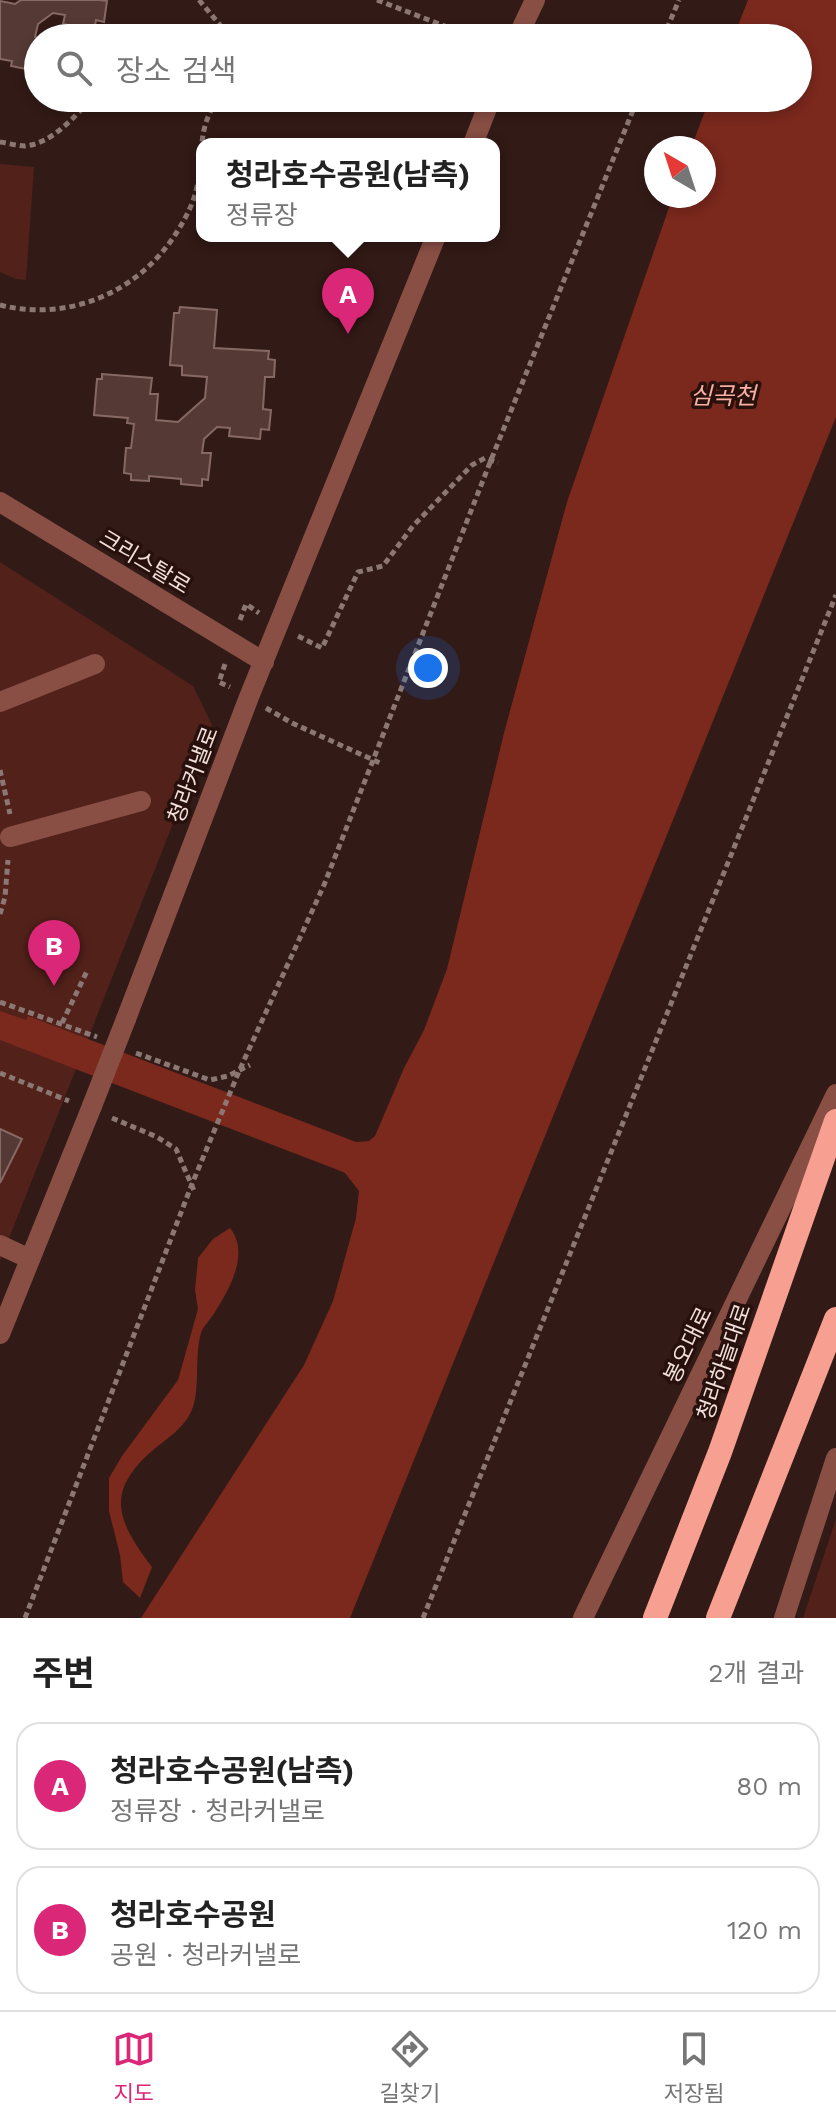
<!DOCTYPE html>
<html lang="ko">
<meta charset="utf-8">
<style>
:root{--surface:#fff;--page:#f2f2f2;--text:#222;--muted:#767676;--line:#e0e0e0;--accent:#db2777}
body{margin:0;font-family:"Work Sans","Noto Sans KR",sans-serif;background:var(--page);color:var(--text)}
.compass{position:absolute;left:644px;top:136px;width:72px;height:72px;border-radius:50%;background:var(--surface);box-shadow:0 4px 12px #0003;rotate:321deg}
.you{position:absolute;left:428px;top:668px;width:28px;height:28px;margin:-20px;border:6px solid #fff;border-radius:50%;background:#1a73e8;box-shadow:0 0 0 12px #1a73e833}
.badge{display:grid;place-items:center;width:52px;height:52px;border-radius:50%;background:var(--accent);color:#fff;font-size:26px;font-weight:700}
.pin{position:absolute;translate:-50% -66px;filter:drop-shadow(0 2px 4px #0008)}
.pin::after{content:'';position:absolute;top:42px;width:28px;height:24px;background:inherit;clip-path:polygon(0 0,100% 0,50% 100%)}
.popup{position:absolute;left:196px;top:138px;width:304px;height:104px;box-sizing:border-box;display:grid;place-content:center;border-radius:16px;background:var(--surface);filter:drop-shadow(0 2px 6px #0005);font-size:26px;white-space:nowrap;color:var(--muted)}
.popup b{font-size:30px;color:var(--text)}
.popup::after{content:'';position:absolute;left:50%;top:100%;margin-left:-16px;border:16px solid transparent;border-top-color:var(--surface)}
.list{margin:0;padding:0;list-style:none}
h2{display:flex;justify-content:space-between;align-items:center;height:104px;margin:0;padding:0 32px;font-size:34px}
h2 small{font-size:26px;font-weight:400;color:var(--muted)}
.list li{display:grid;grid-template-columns:52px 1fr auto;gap:24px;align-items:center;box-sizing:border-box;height:128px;margin:0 16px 16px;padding:0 16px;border:2px solid var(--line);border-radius:24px}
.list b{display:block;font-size:30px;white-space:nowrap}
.list p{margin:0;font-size:26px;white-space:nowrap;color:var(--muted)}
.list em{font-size:26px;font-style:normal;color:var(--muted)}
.icon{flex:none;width:44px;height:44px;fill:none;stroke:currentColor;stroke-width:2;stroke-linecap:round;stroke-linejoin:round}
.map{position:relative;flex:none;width:836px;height:1618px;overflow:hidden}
.search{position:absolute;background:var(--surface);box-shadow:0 4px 12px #0003;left:24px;right:24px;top:24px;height:88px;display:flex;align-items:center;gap:20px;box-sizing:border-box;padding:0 28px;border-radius:44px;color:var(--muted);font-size:30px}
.sheet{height:392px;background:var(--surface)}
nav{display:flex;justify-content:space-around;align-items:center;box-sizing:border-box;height:112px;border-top:2px solid var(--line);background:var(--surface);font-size:22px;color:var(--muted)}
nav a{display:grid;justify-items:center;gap:4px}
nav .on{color:var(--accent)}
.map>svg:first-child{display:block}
</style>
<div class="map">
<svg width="836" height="1618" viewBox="0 0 836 1618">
<rect width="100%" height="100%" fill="#321a16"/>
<!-- green -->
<g fill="#52211a">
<polygon points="0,164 34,167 26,280 16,279 0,272"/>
<polygon points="0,562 193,686 212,725 0,1261"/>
<polygon points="836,1518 836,1618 803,1618 834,1525"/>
</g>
<!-- water -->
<g fill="#7b281d">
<polygon points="748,0 836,0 836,417 350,1618 141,1618 304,1365 333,1301 356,1218 359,1191 345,1173 338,1170 0,1040 0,1011 26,1020 28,1016 356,1142 369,1141 375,1136 404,1068 424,1030 447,969 504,733 567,502 673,196 704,196 704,148 691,148 710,98 798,98 798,38 733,38"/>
<path d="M230 1228C250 1253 230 1288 215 1312 211 1319 204 1325 201 1333 194 1356 201 1391 191 1412 183 1429 166 1439 152 1451 104 1493 118 1522 152 1567L140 1598 123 1582 120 1555 109 1511V1478L122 1456 178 1380 198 1309 195 1290 198 1258 213 1239Z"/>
</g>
<!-- building -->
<g fill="#543934" stroke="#876964" stroke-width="2">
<polygon points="21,0 100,0 107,1 104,22 96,20 94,30 63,24 65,15 53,13 38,24 35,37 38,38 38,65 32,64 31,70 11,66 12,61 0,59 0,1 15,4"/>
<polygon points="180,307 217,310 214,348 269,351 268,359 275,360 274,377 265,377 263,409 271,410 269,430 261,429 260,439 229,436 230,428 217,427 204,439 202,453 211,453 208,480 202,479 202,486 181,484 181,479 149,476 149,481 131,480 131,474 124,473 126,448 131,448 134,424 127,423 128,418 94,415 97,379 102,379 102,374 152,378 150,394 158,394 156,420 178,422 205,398 207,377 182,375 182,366 170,365 174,313 179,313"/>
<polygon points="0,1129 22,1139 0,1183"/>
</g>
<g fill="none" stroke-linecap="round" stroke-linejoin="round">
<!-- path -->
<g stroke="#8b7773" stroke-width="5" stroke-dasharray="6 4" stroke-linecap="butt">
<polyline points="199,0 231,38"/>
<polyline points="377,0 460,32"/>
<polyline points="663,38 679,0"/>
<path d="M0 142C8 143 18 146 25 146 53 143 74 117 92 98"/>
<path d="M0 305C68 322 137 293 175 235 184 221 192 207 196 191 205 157 195 129 219 98"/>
<polyline points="240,620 246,604 259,613"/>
<polyline points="298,636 322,648 358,572 383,566 413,526 472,465 485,458 498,463"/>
<polyline points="225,664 219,682 230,687"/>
<polyline points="266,708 292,723 380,763"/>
<polyline points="0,770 10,814"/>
<polyline points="0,914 5,897 8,860"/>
<polyline points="0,1002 97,1037"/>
<polyline points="62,1023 88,969"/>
<polyline points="136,1053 210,1080 228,1076 250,1065"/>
<polyline points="0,1073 69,1101"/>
<polyline points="112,1118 157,1137 176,1149 195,1193"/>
<polyline points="25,1618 192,1184 240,1069 324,885 491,460 638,98"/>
<polyline points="423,1618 836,595"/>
</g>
<!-- minor -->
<g stroke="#894f45" stroke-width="20">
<polyline points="517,38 535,0"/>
<polyline points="473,144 491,98"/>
<polyline points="0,502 264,662"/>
<polyline points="0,702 95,664"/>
<polyline points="10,837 141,801"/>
<polyline points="126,1019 249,697 436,236"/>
<polyline points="0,1245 30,1259"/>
<polyline points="0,1334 92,1106"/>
<polyline points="583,1618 836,1094"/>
<polyline points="784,1618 836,1458"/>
</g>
<!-- highway -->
<g stroke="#f7a091" stroke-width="24">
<polyline points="655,1618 720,1452 836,1121"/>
<polyline points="718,1618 836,1319"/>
</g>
<!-- minor-bridge -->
<polyline stroke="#894f45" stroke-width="20" points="92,1106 126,1019"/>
</g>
<g text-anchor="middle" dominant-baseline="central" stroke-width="7" stroke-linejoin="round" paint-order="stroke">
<!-- street labels -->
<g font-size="22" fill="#f1e0dc" stroke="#28110d">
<text transform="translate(145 562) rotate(31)">크리스탈로</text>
<text transform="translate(193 775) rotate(-69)">청라커낼로</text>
<text transform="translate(688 1345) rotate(-64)">봉오대로</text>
<text transform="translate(724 1362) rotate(-71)">청라하늘대로</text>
</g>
<!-- water labels -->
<g font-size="24" font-style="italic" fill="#f8aea1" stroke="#28110d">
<text x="723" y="396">심곡천</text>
</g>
</g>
</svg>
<svg class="compass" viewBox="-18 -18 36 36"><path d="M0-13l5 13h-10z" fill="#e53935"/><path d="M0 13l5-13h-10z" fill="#767676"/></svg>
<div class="you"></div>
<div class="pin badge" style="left:348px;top:334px">A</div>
<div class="popup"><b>청라호수공원(남측)</b>정류장</div>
<div class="pin badge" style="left:54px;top:986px">B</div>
<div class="search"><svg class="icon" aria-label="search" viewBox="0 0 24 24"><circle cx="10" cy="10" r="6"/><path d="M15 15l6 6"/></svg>장소 검색</div>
</div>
<section class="sheet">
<h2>주변<small>2개 결과</small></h2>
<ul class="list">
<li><span class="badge">A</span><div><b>청라호수공원(남측)</b><p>정류장 · 청라커낼로</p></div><em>80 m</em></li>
<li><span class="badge">B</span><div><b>청라호수공원</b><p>공원 · 청라커낼로</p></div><em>120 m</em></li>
</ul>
</section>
<nav>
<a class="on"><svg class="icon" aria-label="map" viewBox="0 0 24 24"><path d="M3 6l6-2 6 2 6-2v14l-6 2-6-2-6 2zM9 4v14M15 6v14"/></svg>지도</a>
<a><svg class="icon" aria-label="directions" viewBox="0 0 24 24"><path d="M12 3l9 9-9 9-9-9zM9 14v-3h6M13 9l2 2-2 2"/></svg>길찾기</a>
<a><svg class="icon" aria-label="saved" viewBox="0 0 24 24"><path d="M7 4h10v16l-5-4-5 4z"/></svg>저장됨</a>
</nav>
